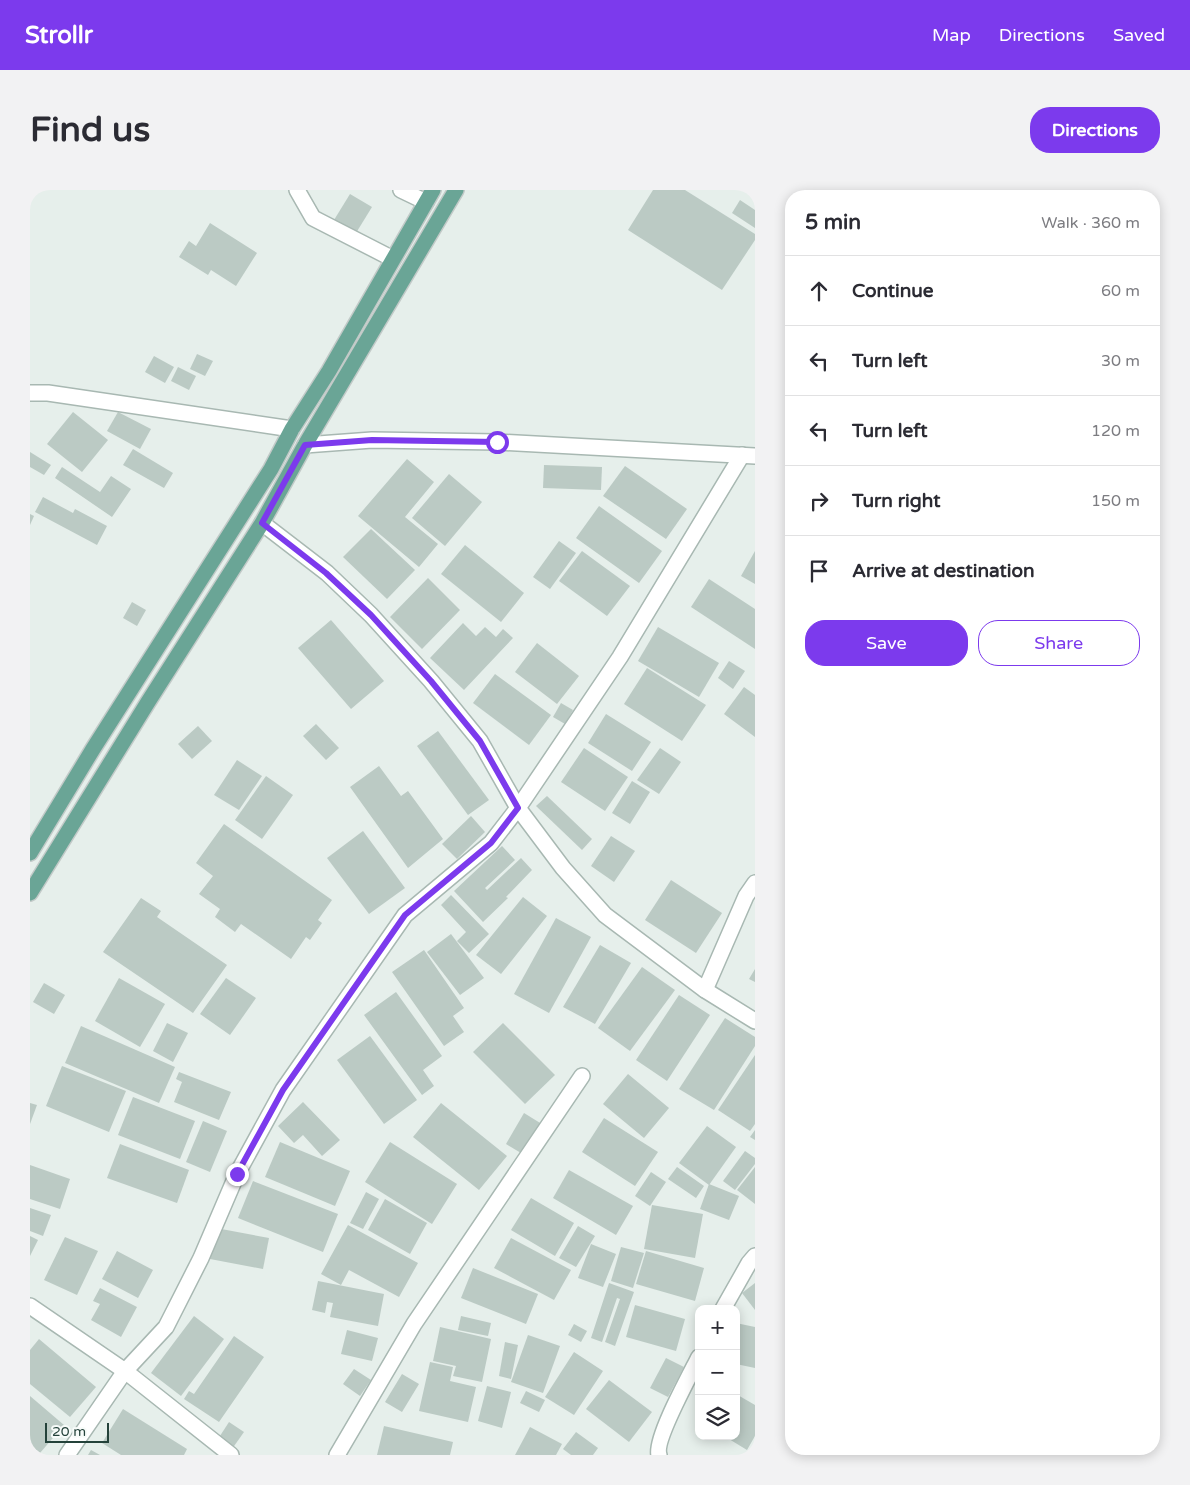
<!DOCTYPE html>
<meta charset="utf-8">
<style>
:root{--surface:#fff;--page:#f2f2f3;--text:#2b2b33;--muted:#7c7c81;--line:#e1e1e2;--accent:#7c3aed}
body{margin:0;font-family:"Varela Round",sans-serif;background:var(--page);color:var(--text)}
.controls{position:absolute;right:15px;bottom:15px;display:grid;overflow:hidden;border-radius:10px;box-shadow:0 2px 12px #0003}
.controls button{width:45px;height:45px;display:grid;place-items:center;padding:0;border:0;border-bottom:1px solid var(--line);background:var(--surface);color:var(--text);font:25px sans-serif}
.scale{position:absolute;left:15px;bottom:12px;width:64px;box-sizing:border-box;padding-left:5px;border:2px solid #24423a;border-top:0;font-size:14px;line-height:18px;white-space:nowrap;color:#24423a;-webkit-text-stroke:4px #f7fbf9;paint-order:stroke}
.stop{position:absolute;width:15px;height:15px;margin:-11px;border:4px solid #7c3aed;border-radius:50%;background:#fff}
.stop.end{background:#7c3aed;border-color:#fff;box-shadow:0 1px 5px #0008}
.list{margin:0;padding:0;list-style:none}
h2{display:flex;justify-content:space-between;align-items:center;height:65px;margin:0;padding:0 20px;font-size:21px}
h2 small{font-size:16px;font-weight:400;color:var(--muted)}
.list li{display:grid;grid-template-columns:32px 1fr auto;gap:15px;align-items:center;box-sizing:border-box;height:70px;padding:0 20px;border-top:1px solid var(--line)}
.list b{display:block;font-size:19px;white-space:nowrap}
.list em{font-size:16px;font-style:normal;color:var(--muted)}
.actions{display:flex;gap:10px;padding:15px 20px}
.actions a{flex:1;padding:11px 0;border:1px solid var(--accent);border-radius:20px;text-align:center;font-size:18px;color:var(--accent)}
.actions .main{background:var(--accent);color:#fff}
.icon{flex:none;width:28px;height:28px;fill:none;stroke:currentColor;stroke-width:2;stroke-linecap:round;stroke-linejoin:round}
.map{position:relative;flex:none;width:725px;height:1265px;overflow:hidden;border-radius:20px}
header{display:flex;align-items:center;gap:30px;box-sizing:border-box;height:70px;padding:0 25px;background:var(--accent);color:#fff}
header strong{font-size:24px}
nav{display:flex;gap:28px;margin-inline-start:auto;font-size:18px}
.intro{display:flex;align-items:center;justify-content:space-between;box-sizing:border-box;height:120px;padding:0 30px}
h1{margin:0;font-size:35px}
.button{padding:12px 22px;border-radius:20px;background:var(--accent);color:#fff;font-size:18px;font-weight:700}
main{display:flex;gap:30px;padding:0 30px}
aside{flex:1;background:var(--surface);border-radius:20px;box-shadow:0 2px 12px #0003}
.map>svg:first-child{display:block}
</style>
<header>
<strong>Strollr</strong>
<nav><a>Map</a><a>Directions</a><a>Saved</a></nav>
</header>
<div class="intro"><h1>Find us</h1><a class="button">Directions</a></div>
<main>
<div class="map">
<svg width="725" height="1265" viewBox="0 0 725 1265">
<rect width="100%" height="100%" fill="#e6efeb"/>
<!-- building -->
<g fill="#bbcac4">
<polygon points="623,0 655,0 725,44 725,50 692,100 598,40"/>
<polygon points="320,4 342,17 326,43 304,30"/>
<polygon points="710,10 725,20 725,38 702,23"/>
<polygon points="180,33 227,63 206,96 181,80 178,85 149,67 159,51 166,56"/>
<polygon points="167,164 183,171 175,186 160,179"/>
<polygon points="124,166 144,177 135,193 115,182"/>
<polygon points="148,177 166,186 159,200 141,191"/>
<polygon points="43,222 78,250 52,282 17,254"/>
<polygon points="88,222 121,239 110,259 77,241"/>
<polygon points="103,259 143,283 134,298 93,275"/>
<polygon points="0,262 21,275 14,285 0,277"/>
<polygon points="377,269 404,292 375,327 408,354 389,377 328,326"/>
<polygon points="514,275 572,277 571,300 513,298"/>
<polygon points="595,276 657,319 636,349 573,306"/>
<polygon points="32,277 70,302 81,286 101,299 82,327 25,288"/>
<polygon points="419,284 452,312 415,356 382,328"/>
<polygon points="13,307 43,323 45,319 77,336 67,355 5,322"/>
<polygon points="569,316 632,361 609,393 546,348"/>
<polygon points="0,324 4,326 0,335"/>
<polygon points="341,339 385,380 357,409 313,367"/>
<polygon points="529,351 546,363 520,399 503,387"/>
<polygon points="435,355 494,403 471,432 411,384"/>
<polygon points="552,361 600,396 577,426 529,391"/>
<polygon points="725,361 725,394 711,386"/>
<polygon points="398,388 430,420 392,459 360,427"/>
<polygon points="679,389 725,419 725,459 661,417"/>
<polygon points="102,412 116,420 107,436 93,428"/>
<polygon points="301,430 354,491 321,519 268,458"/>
<polygon points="433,433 446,446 455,437 466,447 473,439 483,448 434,500 400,468"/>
<polygon points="628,437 689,473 669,507 608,471"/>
<polygon points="507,453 549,486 527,514 485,482"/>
<polygon points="699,471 715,481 703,499 688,488"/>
<polygon points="617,478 676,515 652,551 594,514"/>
<polygon points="465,484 521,525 499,555 443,513"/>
<polygon points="714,497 725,505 725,547 694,524"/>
<polygon points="531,513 543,520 535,534 523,527"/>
<polygon points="576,524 621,552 602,581 558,553"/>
<polygon points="286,534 309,558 296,570 273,546"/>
<polygon points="168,536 182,551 162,569 148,554"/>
<polygon points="408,541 459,610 438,625 387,556"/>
<polygon points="554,558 598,587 575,621 531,592"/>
<polygon points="630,558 651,572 629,604 607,590"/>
<polygon points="207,570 232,586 209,620 184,605"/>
<polygon points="349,576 371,606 378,601 413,649 378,678 320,597"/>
<polygon points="236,586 263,605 232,649 205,630"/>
<polygon points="602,591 620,602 600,634 582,623"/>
<polygon points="517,606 562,649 552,660 506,616"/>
<polygon points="441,626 455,642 427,669 412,654"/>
<polygon points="194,634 302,710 288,730 292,733 280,750 276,747 261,769 211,734 205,742 185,727 190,719 169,704 183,686 166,673"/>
<polygon points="333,641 375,698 339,724 297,668"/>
<polygon points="581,646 605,661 584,692 561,676"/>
<polygon points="472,656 485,670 455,698 457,700 491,668 502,680 476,707 478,708 453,732 424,701"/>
<polygon points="641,690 692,723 666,763 615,730"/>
<polygon points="421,705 459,744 439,763 427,751 436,742 411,715"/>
<polygon points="493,707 517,726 471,784 446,765"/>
<polygon points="111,708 131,721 127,727 197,775 163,823 73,762"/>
<polygon points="526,728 561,747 519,823 484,804"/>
<polygon points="421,744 454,788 430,805 397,762"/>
<polygon points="570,755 601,773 565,834 533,817"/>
<polygon points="394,760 434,818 423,826 434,842 414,856 362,782"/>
<polygon points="612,777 645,800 600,861 568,838"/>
<polygon points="725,779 725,792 719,789"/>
<polygon points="89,788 135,814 110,857 65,831"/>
<polygon points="196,788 226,808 200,845 170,824"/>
<polygon points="14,793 35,805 24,824 3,812"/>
<polygon points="366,802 412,866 393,880 404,896 392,905 334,825"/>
<polygon points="649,805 680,825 637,891 606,870"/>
<polygon points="695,828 725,847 725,856 684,920 649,899"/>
<polygon points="137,833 158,843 143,872 123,861"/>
<polygon points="473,833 525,885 495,914 443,862"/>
<polygon points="51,836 145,877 129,913 35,873"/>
<polygon points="340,846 387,910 354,934 307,870"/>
<polygon points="725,865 725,934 720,941 688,920"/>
<polygon points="32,876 96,901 79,942 16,916"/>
<polygon points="149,882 201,902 189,930 144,912 152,892 146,889"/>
<polygon points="598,884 639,918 614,948 573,914"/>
<polygon points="103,907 165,931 150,969 88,945"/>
<polygon points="273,912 310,950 292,966 273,945 264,953 248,936"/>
<polygon points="0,913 7,915 0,934"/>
<polygon points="411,913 477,966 449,1000 383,947"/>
<polygon points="494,923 515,936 496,966 476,954"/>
<polygon points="574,928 628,962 605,996 552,962"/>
<polygon points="173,931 197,941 180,982 156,972"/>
<polygon points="677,936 706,957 679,995 649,973"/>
<polygon points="725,940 725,950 720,947"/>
<polygon points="250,952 320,981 305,1016 235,987"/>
<polygon points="360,952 427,994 402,1034 335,992"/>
<polygon points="90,954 159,980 147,1013 77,988"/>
<polygon points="715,961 725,968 725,974 705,1000 693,991"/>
<polygon points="0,975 40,989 30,1019 0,1009"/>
<polygon points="647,977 674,996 666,1008 638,989"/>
<polygon points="725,977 725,1014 707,1000"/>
<polygon points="539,980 603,1016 586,1045 523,1008"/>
<polygon points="621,982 636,992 620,1016 605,1006"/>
<polygon points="223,991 308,1024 293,1062 208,1028"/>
<polygon points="679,994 709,1006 699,1030 670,1019"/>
<polygon points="336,1002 349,1009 333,1039 320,1033"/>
<polygon points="501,1008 544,1033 525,1066 481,1040"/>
<polygon points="355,1009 397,1033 380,1064 338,1040"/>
<polygon points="622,1015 673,1024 665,1068 614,1059"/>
<polygon points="0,1018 21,1025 13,1046 0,1041"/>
<polygon points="318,1035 388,1073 369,1107 319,1080 311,1095 291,1084"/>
<polygon points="548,1036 565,1046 546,1077 529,1068"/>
<polygon points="186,1038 239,1048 233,1079 180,1069"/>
<polygon points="0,1046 8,1050 0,1066"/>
<polygon points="35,1047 68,1061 47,1105 14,1090"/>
<polygon points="481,1048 541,1080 524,1110 464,1078"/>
<polygon points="561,1054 586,1064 573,1097 548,1088"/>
<polygon points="591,1057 614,1063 603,1098 581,1091"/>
<polygon points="87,1061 123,1080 108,1108 72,1089"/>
<polygon points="616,1061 674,1078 665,1111 606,1094"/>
<polygon points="443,1078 508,1104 496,1134 431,1108"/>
<polygon points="288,1091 354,1104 348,1136 300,1127 303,1113 297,1112 295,1123 282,1120"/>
<polygon points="579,1093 604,1102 585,1156 575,1152 590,1109 587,1108 572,1152 561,1148"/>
<polygon points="725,1093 725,1120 712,1103"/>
<polygon points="70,1098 107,1117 91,1147 61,1130 70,1114 63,1111"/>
<polygon points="605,1115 655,1129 646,1161 596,1147"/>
<polygon points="164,1126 194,1149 151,1206 121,1183"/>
<polygon points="431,1126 461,1133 458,1146 428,1140"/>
<polygon points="706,1133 725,1137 725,1178 706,1174"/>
<polygon points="544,1134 557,1141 551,1152 538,1145"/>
<polygon points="410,1137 461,1149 452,1192 423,1186 426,1176 403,1171"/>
<polygon points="317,1140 348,1148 342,1171 311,1164"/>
<polygon points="498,1145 530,1156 513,1203 481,1192"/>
<polygon points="204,1146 234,1167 189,1232 154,1209 159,1201 164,1204"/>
<polygon points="9,1149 66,1197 40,1227 0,1194 0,1160"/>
<polygon points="475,1152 488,1155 481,1189 469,1186"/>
<polygon points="544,1162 573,1181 544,1225 515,1207"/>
<polygon points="636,1168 654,1177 638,1207 620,1198"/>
<polygon points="400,1172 423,1177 420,1191 446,1197 438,1232 389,1221"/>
<polygon points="324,1179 341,1190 330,1206 313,1194"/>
<polygon points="372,1184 389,1194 372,1222 355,1212"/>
<polygon points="579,1190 622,1222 599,1252 556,1219"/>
<polygon points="457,1196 481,1202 472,1238 448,1231"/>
<polygon points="496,1201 515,1210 509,1222 490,1213"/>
<polygon points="706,1204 725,1215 725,1246 717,1260 694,1246 706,1246"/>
<polygon points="0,1206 34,1235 10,1263 0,1255"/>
<polygon points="93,1219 157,1259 154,1265 91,1265 72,1253"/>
<polygon points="199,1232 214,1242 202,1259 188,1249"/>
<polygon points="354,1236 423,1252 420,1265 347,1265"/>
<polygon points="500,1237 532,1254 526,1265 485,1265"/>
<polygon points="546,1242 568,1258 563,1265 541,1265 533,1259"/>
<polygon points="61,1260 70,1265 58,1265"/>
</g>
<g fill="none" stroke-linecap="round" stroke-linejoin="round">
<defs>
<g id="minor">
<polyline points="267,0 283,28 363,69"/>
<polyline points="371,0 396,12"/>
<polyline points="0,203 18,203 262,239"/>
<polyline points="275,255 342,250 467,252 725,266"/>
<polyline points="232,333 297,383 341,425 401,491 450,551 488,618 533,678 575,725 675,800 725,831"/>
<polyline points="675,800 716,706 725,693"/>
<polyline points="0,1116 95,1181 201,1265"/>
<polyline points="693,1119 719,1073 725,1066"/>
<polyline points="37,1265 95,1181 136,1137 171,1068 207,984 253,900 375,725 461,653 488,618 590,467 712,265"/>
<polyline points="307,1265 384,1134 552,886"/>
<path d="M629 1265C624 1250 660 1185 669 1167"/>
</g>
<g id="major">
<polyline points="0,663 63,559 241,279 262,239 299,181 403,0"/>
<polyline points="0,703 118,512 232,333 275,255 426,0"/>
</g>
</defs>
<!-- minor casing -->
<use href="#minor" stroke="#a8b8b2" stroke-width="18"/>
<!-- major casing -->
<use href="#major" stroke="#c2cac8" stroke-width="18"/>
<!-- minor -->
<use href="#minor" stroke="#fff" stroke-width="15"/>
<!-- major -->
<use href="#major" stroke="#6aa596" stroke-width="15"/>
</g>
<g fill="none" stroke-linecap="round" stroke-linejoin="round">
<!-- route -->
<polyline stroke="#7c3aed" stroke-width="6" points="207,984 253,900 375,725 461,653 488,618 450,551 401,491 341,425 296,383 232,333 275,255 342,250 467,252"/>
</g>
</svg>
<div class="controls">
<button>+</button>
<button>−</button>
<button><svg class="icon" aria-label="layers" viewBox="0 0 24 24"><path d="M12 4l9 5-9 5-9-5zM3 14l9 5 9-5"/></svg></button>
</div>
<div class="scale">20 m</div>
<div class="stop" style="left:467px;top:252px"></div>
<div class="stop end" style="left:207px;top:984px"></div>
</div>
<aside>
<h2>5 min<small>Walk · 360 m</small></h2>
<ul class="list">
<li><svg class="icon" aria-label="ahead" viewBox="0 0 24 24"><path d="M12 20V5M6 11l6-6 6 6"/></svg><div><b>Continue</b></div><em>60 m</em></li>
<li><svg class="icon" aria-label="left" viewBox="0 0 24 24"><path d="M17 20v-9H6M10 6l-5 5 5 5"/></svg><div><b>Turn left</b></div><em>30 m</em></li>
<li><svg class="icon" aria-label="left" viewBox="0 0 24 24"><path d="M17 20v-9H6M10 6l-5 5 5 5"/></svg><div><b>Turn left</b></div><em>120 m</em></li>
<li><svg class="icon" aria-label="right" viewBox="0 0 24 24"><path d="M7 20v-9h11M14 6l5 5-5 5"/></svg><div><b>Turn right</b></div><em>150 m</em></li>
<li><svg class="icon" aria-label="arrive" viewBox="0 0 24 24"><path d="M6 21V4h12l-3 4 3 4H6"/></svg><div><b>Arrive at destination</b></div></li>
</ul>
<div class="actions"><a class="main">Save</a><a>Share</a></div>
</aside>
</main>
